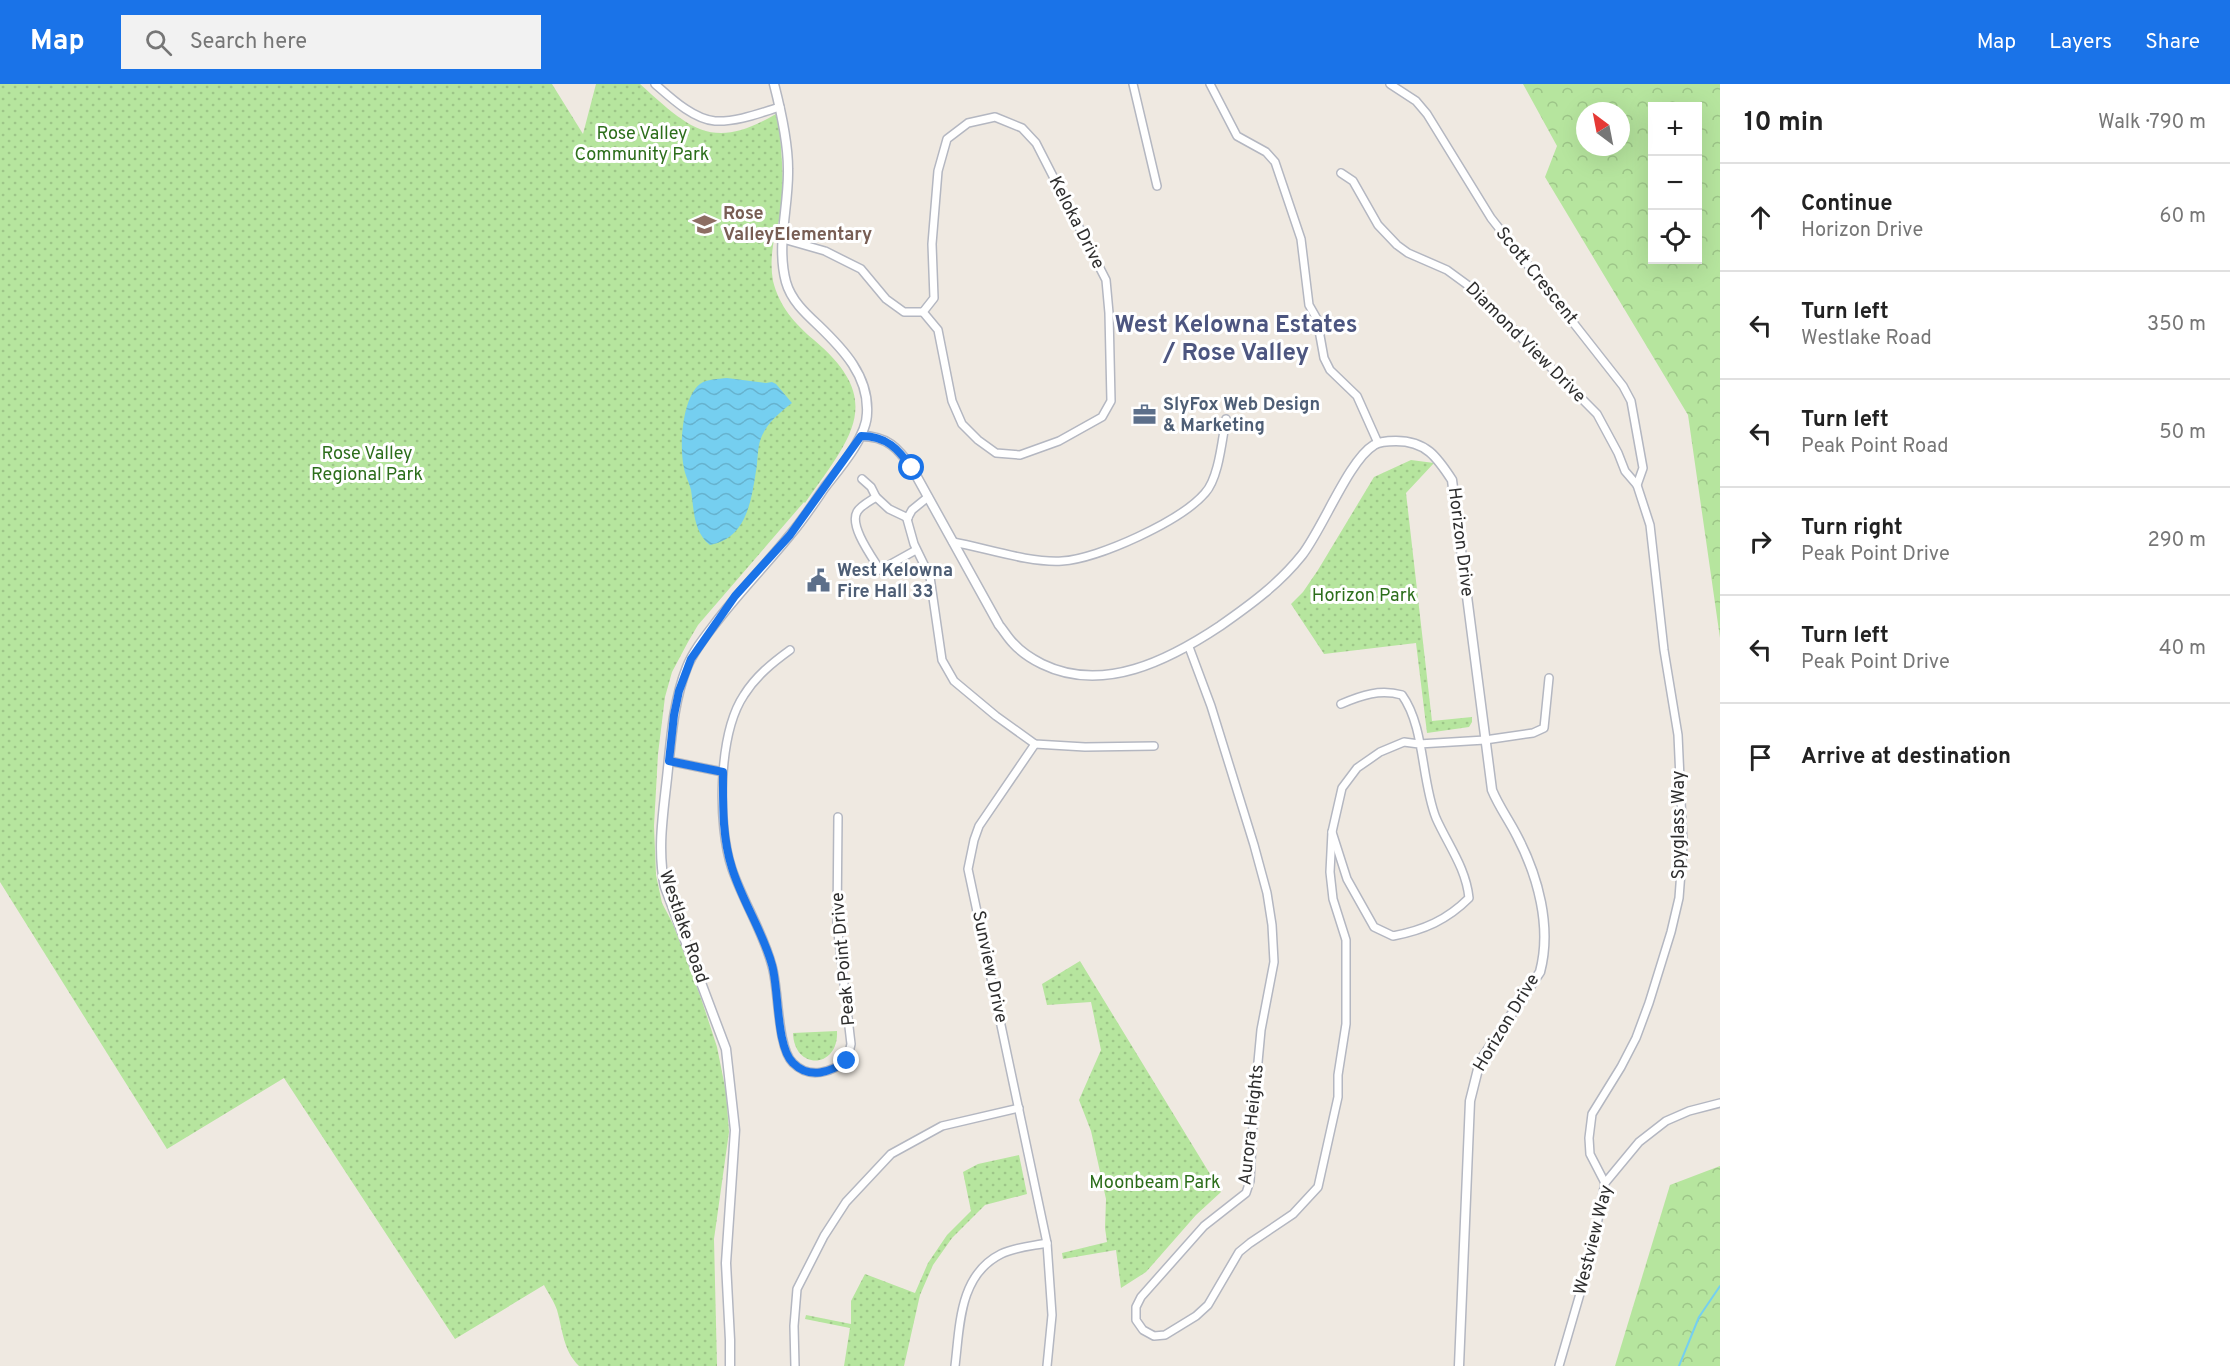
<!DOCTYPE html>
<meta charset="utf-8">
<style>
:root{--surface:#fff;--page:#f2f2f2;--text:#222;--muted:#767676;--line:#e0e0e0;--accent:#1a73e8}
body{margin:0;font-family:Overpass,sans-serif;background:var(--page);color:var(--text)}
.controls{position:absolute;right:18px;top:18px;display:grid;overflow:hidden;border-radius:0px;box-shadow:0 6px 24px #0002}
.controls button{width:54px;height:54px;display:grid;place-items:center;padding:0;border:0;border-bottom:2px solid var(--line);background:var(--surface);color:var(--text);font:30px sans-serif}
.compass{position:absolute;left:1576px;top:18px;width:54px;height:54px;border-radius:50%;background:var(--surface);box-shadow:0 6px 24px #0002;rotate:328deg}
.stop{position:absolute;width:18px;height:18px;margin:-14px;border:4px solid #1a73e8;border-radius:50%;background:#fff}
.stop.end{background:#1a73e8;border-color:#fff;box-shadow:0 2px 6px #0008}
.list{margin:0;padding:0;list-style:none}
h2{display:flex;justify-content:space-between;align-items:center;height:78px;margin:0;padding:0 24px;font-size:26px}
h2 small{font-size:20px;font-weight:400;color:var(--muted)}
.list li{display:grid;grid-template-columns:39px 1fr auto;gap:18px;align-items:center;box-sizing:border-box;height:108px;padding:0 24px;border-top:2px solid var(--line)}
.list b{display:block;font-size:22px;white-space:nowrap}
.list p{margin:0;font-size:20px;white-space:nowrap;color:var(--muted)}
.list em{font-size:20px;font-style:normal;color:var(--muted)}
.icon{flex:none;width:33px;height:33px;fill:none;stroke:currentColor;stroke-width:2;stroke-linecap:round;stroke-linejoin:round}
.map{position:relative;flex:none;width:1720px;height:1282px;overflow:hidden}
header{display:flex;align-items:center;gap:36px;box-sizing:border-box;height:84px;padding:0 30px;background:var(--accent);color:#fff}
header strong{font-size:28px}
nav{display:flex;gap:33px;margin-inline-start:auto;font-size:21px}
.search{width:420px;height:54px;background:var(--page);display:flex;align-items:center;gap:15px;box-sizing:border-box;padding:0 21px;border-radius:0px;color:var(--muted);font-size:22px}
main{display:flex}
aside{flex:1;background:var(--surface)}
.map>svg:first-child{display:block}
</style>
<header>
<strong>Map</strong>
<div class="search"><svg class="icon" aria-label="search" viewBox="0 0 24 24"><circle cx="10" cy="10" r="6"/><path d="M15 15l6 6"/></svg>Search here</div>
<nav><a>Map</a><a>Layers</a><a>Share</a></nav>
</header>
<main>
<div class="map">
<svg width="1720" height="1282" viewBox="0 0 1720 1282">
<defs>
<pattern id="forest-crowns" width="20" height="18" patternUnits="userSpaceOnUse" patternTransform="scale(1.5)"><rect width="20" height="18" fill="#b6e59e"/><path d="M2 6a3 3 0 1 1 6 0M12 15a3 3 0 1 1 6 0" fill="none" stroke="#9dc588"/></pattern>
<pattern id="park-dots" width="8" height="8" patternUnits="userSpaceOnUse" patternTransform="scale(1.5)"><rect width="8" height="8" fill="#b6e59e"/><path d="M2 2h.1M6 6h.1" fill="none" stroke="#9dc588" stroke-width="1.8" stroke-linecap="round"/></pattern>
<pattern id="water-waves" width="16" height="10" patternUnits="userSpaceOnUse" patternTransform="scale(1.5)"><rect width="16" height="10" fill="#75cff0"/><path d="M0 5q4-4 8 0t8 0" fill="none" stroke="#66b2ce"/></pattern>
</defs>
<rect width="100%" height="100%" fill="#efe9e1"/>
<!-- forest -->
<g fill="url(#forest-crowns)" fill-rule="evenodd">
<path d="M1523 0H1720V554L1688 331 1545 93 1557 62ZM1652 22H1698V176H1652ZM1585 27H1621V63H1585Z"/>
<polygon points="1720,1082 1720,1282 1615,1282 1670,1101"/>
</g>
<!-- park -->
<g fill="url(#park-dots)">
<path d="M0 0H552L583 50 596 0H640C690 45 713 69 779 28 780 58 784 90 783 120 782 129 778 138 776 147 772 163 770 180 773 197 779 222 795 240 814 256 888 318 849 355 805 419L804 418 698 541 688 558 672 588 665 613 658 670 654 742 656 791 662 819 673 840 701 914 717 963 726 1008 729 1048 714 1155 717 1282H579C563 1266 563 1247 557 1226 554 1217 548 1209 544 1201L455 1255 284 994 167 1065 0 798Z"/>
<polygon points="1411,376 1434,379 1406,409 1432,637 1472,633 1472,638 1469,643 1427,649 1416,559 1324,570 1291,520 1303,508 1318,486 1374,393"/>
<polygon points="1080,877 1221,1108 1196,1131 1146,1188 1121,1204 1116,1166 1063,1175 1062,1169 1107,1158 1105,1144 1106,1115 1091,1047 1079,1016 1101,966 1091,918 1047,921 1042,900"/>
<path d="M837 947C839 985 794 987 793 949Z"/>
<polygon points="1019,1071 1027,1110 985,1121 952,1154 933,1181 920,1211 904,1282 844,1282 850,1244 805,1235 806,1231 851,1240 851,1217 865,1190 915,1209 928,1179 947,1151 971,1127 963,1088 978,1080"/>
</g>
<!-- water -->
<path fill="url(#water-waves)" d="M727 294 766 299 772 298 776 300 792 319C779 329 767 339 761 354 757 364 758 377 756 387 751 419 746 454 710 461 693 448 694 425 691 406 689 398 685 391 684 384 679 363 682 314 700 300 707 295 718 295 727 294Z"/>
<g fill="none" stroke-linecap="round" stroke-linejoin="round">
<!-- stream -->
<polyline stroke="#75cff0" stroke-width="2" points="1679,1282 1699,1233 1720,1202"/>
<defs>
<g id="minor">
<path d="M655 0C671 14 693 35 715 37 737 38 760 29 780 23"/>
<polyline points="1133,0 1157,102"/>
<polyline points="1210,0 1237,52 1266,68 1275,78 1301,155 1309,221 1317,235 1324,274 1330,286 1357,312 1378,359"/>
<polyline points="1390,0 1416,17 1427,30 1491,134 1623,302 1631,317 1643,384 1637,401"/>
<polygon points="995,33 1022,44 1036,59 1106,196 1109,229 1111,317 1102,333 1059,357 1020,371 996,369 978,356 962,340 952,317 938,246 923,228 934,214 932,160 938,87 947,55 968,39"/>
<polyline points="1341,89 1353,97 1378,141 1397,161 1408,169 1447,186 1473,205 1597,330 1618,369 1625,387 1637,401 1650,441 1664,566 1678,651 1683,761 1679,814 1671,848 1649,919 1636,954 1621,983 1592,1030 1589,1054 1590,1070 1605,1099"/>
<polyline points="783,155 825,167 861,185 886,215 904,228 923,228"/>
<path d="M862 395 871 403 876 413C870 417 860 422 857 428 849 442 872 473 880 486L916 466"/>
<polyline points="876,413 889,425 908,434"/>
<polyline points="928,413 912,426 907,435 914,460 930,493 942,576 954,597 996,632 1035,660 1085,663 1154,662"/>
<path d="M953 458C986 464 1029 479 1062 477 1098 475 1181 437 1205 409 1219 394 1222 355 1226 335"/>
<polyline points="1189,563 1211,622 1254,761 1267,809 1272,841 1274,878 1261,946 1254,1021 1250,1097 1246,1109 1204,1142 1141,1213 1136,1223 1136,1236 1143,1246 1154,1252 1165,1251 1196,1232 1208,1221 1239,1168 1250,1159 1293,1130 1318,1103 1338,1013 1338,991 1346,940 1346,856 1333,815 1330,788 1332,748"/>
<path d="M790 566C772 579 756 592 744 611 718 650 717 741 732 785 743 817 764 850 772 882 779 905 777 964 793 979 810 996 830 988 847 977L851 960 837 840 838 733"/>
<path d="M1341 620C1362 611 1380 605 1402 611 1425 643 1421 696 1436 734 1448 761 1466 784 1469 814 1447 836 1424 846 1393 852L1374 843 1347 795 1332 748 1342 704 1357 684 1380 668 1404 658 1419 660 1485 656 1533 649 1544 644 1549 594"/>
<polyline points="1035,660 979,742 974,756 968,785 1047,1159 1052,1231 1047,1282"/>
<polyline points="669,677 723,688"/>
<polyline points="795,1282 794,1242 797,1205 824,1152 846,1118 891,1070 942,1042 1019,1024"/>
<path d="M955 1282C960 1241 959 1191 1001 1170 1015 1163 1032 1162 1047 1159"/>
<polyline points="1559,1282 1591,1172 1605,1099 1639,1058 1666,1037 1689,1027 1720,1019"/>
</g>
<g id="tertiary">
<path d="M861 352C887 352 898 364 912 384L999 541C1004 547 1008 554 1013 559 1021 568 1032 575 1042 580 1103 610 1169 576 1220 542 1250 521 1279 500 1302 471 1323 444 1349 376 1374 361 1380 357 1389 357 1396 357 1426 357 1437 373 1452 396L1492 706C1499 723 1509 736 1517 752 1538 792 1552 843 1540 888L1480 977 1470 1017 1459 1282"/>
<path d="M730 1282V1256L726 1179 735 1046 726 965 665 803C657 767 663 731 667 694 671 657 673 618 687 583 693 568 704 554 714 541 738 509 765 482 790 451 803 436 814 419 825 403 839 385 867 353 867 329 869 292 843 265 818 241 805 229 791 216 786 198 776 161 789 122 788 85 788 57 781 27 774 0"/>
</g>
</defs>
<!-- minor casing -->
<use href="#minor" stroke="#b4b7c1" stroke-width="10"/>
<!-- tertiary casing -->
<use href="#tertiary" stroke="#b4b7c1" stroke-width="11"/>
<!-- minor -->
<use href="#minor" stroke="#fff" stroke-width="7"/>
<!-- tertiary -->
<use href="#tertiary" stroke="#fff" stroke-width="8"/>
</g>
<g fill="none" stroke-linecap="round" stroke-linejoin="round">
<!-- route -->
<path stroke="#1a73e8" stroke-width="8" d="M847 977C830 988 810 996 793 979 776 963 779 905 772 881 763 848 742 817 732 784 722 753 723 720 723 688L669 677 674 631 679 607 691 575 735 512 790 451 861 352C887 352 898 365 912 384"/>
</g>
<!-- icons -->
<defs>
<symbol id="school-bare" viewBox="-9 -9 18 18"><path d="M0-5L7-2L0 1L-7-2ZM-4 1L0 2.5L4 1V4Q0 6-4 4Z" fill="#8d6e63" stroke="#fff" stroke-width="2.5" paint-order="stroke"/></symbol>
<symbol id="office-bare" viewBox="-9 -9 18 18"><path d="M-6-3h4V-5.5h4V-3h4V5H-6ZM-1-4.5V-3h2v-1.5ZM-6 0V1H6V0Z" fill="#5c6f8a" stroke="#fff" stroke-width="2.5" paint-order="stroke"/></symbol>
<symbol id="civic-bare" viewBox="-9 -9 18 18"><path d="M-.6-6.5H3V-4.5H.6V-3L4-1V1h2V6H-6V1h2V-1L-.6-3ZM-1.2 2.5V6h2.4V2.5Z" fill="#5c6f8a" stroke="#fff" stroke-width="2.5" paint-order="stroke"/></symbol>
</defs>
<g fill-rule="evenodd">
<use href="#school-bare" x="688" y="124" width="33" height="33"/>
<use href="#office-bare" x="1128" y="314" width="33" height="33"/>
<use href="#civic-bare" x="802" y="480" width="33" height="33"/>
</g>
<g text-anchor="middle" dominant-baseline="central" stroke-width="6" stroke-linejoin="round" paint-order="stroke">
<!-- park labels -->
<g font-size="18" fill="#2c6e1b" stroke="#fff">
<text x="642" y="50">Rose Valley<tspan x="642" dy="21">Community Park</tspan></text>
<text x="367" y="370">Rose Valley<tspan x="367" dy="21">Regional Park</tspan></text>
<text x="1364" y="512">Horizon Park</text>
<text x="1155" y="1099">Moonbeam Park</text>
</g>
<!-- education labels -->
<g font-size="18" font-weight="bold" fill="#785e54" stroke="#fff" text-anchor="start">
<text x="723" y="130">Rose<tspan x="723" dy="21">ValleyElementary</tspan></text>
</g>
<!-- street labels -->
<g font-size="18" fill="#2e2e2e" stroke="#fff">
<text transform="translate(1076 139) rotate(63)">Keloka Drive</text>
<text transform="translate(1536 192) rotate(51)">Scott Crescent</text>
<text transform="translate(1525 259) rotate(45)">Diamond View Drive</text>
<text transform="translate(1460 458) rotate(83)">Horizon Drive</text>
<text transform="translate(1679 741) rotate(-90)">Spyglass Way</text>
<text transform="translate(683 843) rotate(71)">Westlake Road</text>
<text transform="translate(844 875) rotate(-95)">Peak Point Drive</text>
<text transform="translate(989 883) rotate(78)">Sunview Drive</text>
<text transform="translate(1507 939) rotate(-59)">Horizon Drive</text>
<text transform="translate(1252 1041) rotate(-84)">Aurora Heights</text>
<text transform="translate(1594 1156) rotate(-76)">Westview Way</text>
</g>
<!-- service labels -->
<g font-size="18" font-weight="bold" fill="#4e5e75" stroke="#fff" text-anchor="start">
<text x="1163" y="321">SlyFox Web Design<tspan x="1163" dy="21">&amp; Marketing</tspan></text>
<text x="837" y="487">West Kelowna<tspan x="837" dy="21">Fire Hall 33</tspan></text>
</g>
<!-- district labels -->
<g font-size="24" font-weight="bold" fill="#4d5680" stroke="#fff">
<text x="1236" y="242">West Kelowna Estates<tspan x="1236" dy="28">/ Rose Valley</tspan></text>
</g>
</g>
</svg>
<div class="controls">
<button>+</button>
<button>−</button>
<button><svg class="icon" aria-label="locate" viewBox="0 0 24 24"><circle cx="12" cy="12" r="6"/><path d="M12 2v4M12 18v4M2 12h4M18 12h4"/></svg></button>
</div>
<svg class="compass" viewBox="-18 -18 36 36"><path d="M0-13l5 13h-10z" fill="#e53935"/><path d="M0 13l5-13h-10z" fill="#767676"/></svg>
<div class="stop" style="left:912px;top:384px"></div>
<div class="stop end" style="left:847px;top:977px"></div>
</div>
<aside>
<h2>10 min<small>Walk · 790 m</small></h2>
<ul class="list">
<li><svg class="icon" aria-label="ahead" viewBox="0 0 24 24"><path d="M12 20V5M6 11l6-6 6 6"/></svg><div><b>Continue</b><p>Horizon Drive</p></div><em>60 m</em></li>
<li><svg class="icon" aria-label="left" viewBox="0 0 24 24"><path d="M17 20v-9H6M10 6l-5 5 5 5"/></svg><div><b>Turn left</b><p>Westlake Road</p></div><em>350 m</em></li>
<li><svg class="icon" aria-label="left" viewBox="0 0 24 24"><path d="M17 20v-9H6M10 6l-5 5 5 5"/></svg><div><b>Turn left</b><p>Peak Point Road</p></div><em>50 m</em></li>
<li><svg class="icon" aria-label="right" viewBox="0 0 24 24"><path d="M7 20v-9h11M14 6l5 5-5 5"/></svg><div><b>Turn right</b><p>Peak Point Drive</p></div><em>290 m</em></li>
<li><svg class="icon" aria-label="left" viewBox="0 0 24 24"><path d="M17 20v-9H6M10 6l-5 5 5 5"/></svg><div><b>Turn left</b><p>Peak Point Drive</p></div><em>40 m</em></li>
<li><svg class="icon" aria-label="arrive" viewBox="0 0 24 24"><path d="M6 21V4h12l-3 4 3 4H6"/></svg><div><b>Arrive at destination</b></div></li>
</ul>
</aside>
</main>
